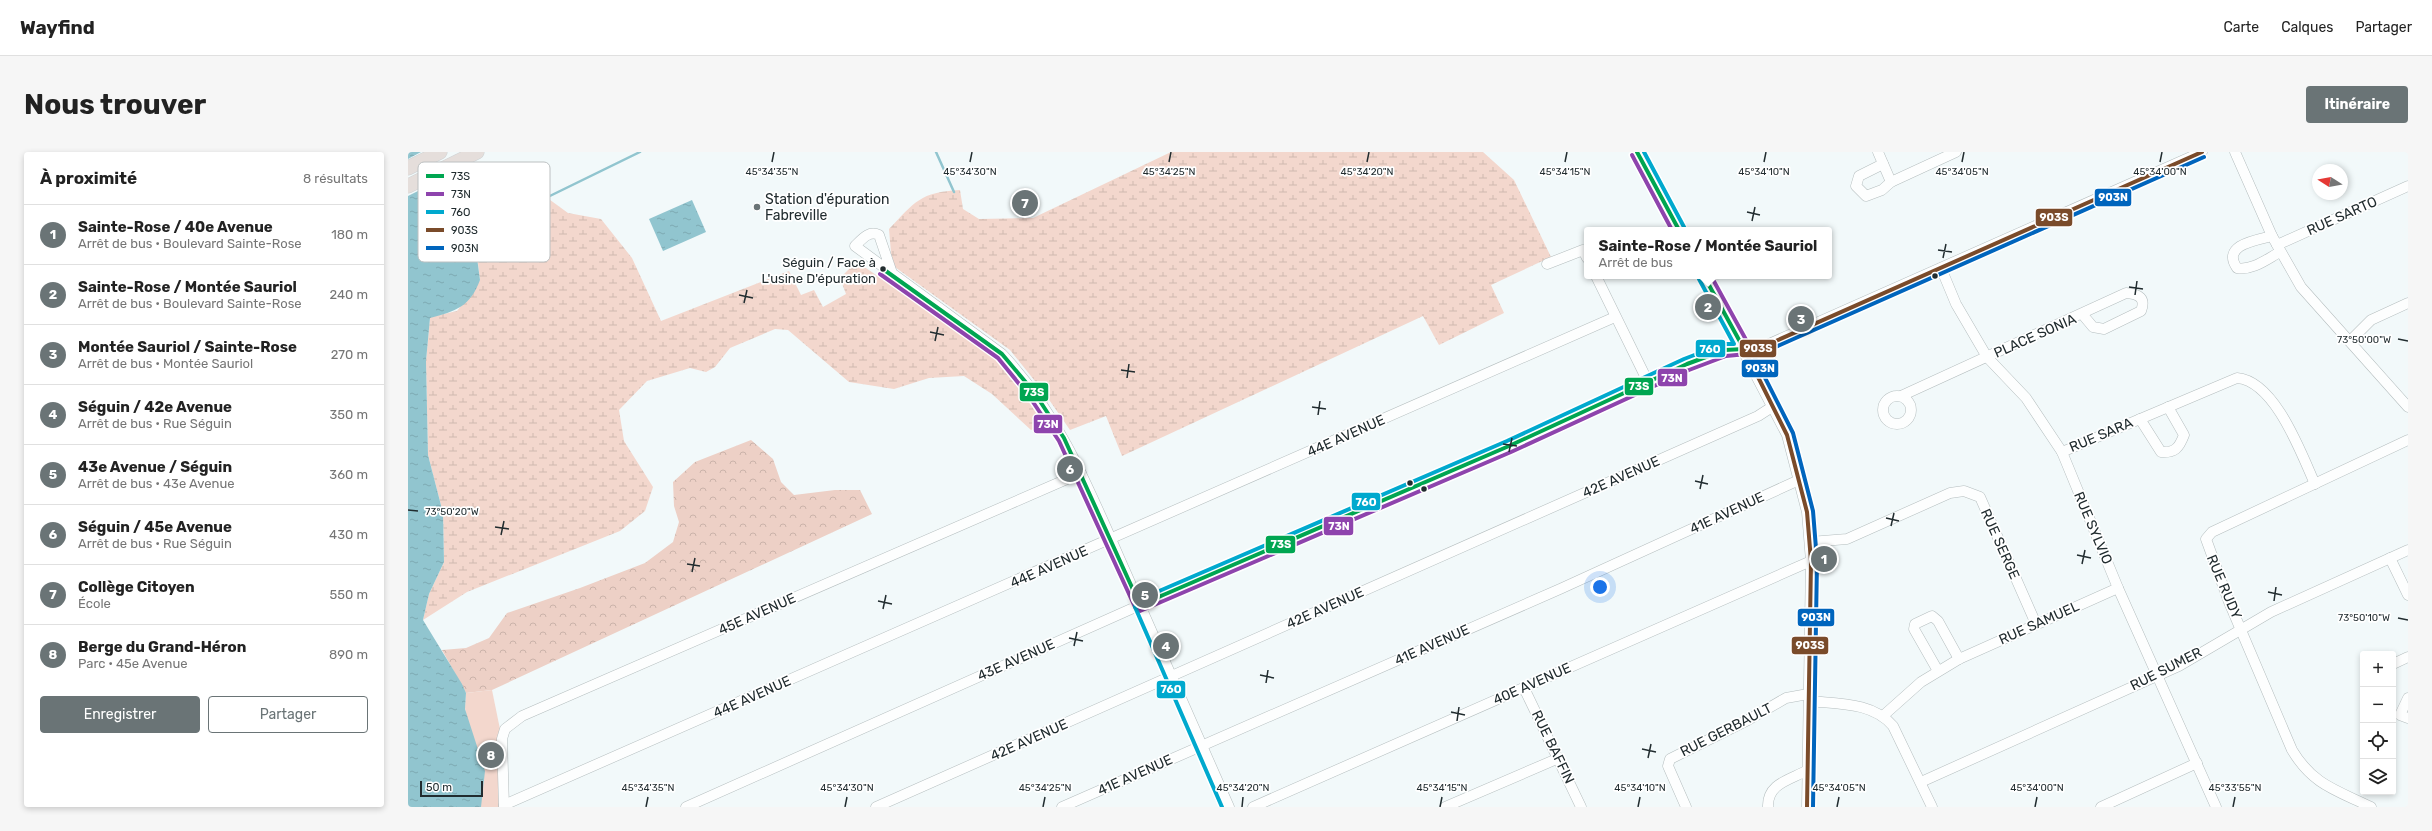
<!DOCTYPE html>
<html lang="fr">
<meta charset="utf-8">
<style>
:root{--surface:#fff;--page:#f6f6f6;--text:#222;--muted:#767676;--line:#e0e0e0;--accent:#6a7476}
body{margin:0;font-family:Rubik,sans-serif;background:var(--page);color:var(--text)}
.controls{position:absolute;right:12px;bottom:12px;display:grid;overflow:hidden;border-radius:4px;box-shadow:0 2px 6px #0003}
.controls button{width:36px;height:36px;display:grid;place-items:center;padding:0;border:0;border-bottom:1px solid var(--line);background:var(--surface);color:var(--text);font:20px sans-serif}
.compass{position:absolute;left:1904px;top:12px;width:36px;height:36px;border-radius:50%;background:var(--surface);box-shadow:0 2px 6px #0003;rotate:281deg}
.scale{position:absolute;left:12px;bottom:10px;width:63px;box-sizing:border-box;padding-left:4px;border:2px solid #212c2f;border-top:0;font-size:11px;line-height:14px;white-space:nowrap;color:#212c2f;-webkit-text-stroke:3px #fff;paint-order:stroke}
.you{position:absolute;left:1192px;top:435px;width:14px;height:14px;margin:-10px;border:3px solid #fff;border-radius:50%;background:#1a73e8;box-shadow:0 0 0 6px #1a73e833}
.badge{display:grid;place-items:center;width:26px;height:26px;border-radius:50%;background:var(--accent);color:#fff;font-size:13px;font-weight:700}
.pin{position:absolute;translate:-50% -50%;border:2px solid #fff;box-shadow:0 1px 4px #0006}
.popup{position:absolute;left:1176px;top:75px;width:248px;height:52px;box-sizing:border-box;display:grid;place-content:center;border-radius:4px;background:var(--surface);filter:drop-shadow(0 1px 3px #0005);font-size:13px;white-space:nowrap;color:var(--muted)}
.popup b{font-size:15px;color:var(--text)}
.popup::after{content:'';position:absolute;left:50%;top:100%;margin-left:-8px;border:8px solid transparent;border-top-color:var(--surface)}
.list{margin:0;padding:0;list-style:none}
h2{display:flex;justify-content:space-between;align-items:center;height:52px;margin:0;padding:0 16px;font-size:17px}
h2 small{font-size:13px;font-weight:400;color:var(--muted)}
.list li{display:grid;grid-template-columns:26px 1fr auto;gap:12px;align-items:center;box-sizing:border-box;height:60px;padding:0 16px;border-top:1px solid var(--line)}
.list b{display:block;font-size:15px;white-space:nowrap}
.list p{margin:0;font-size:13px;white-space:nowrap;color:var(--muted)}
.list em{font-size:13px;font-style:normal;color:var(--muted)}
.actions{display:flex;gap:8px;padding:12px 16px}
.actions a{flex:1;padding:9px 0;border:1px solid var(--accent);border-radius:4px;text-align:center;font-size:14px;color:var(--accent)}
.actions .main{background:var(--accent);color:#fff}
.icon{flex:none;width:22px;height:22px;fill:none;stroke:currentColor;stroke-width:2;stroke-linecap:round;stroke-linejoin:round}
.map{position:relative;flex:none;width:2000px;height:655px;overflow:hidden;border-radius:4px}
header{display:flex;align-items:center;gap:24px;box-sizing:border-box;height:56px;padding:0 20px;background:var(--surface);border-bottom:1px solid var(--line)}
header strong{font-size:19px}
nav{display:flex;gap:22px;margin-inline-start:auto;font-size:14px}
.intro{display:flex;align-items:center;justify-content:space-between;box-sizing:border-box;height:96px;padding:0 24px}
h1{margin:0;font-size:28px}
.button{padding:10px 18px;border-radius:4px;background:var(--accent);color:#fff;font-size:14px;font-weight:700}
main{display:flex;gap:24px;padding:0 24px}
aside{flex:1;background:var(--surface);border-radius:4px;box-shadow:0 2px 6px #0003}
.map>svg:first-child{display:block}
</style>
<header>
<strong>Wayfind</strong>
<nav><a>Carte</a><a>Calques</a><a>Partager</a></nav>
</header>
<div class="intro"><h1>Nous trouver</h1><a class="button">Itinéraire</a></div>
<main>
<aside>
<h2>À proximité<small>8 résultats</small></h2>
<ul class="list">
<li><span class="badge">1</span><div><b>Sainte-Rose / 40e Avenue</b><p>Arrêt de bus · Boulevard Sainte-Rose</p></div><em>180 m</em></li>
<li><span class="badge">2</span><div><b>Sainte-Rose / Montée Sauriol</b><p>Arrêt de bus · Boulevard Sainte-Rose</p></div><em>240 m</em></li>
<li><span class="badge">3</span><div><b>Montée Sauriol / Sainte-Rose</b><p>Arrêt de bus · Montée Sauriol</p></div><em>270 m</em></li>
<li><span class="badge">4</span><div><b>Séguin / 42e Avenue</b><p>Arrêt de bus · Rue Séguin</p></div><em>350 m</em></li>
<li><span class="badge">5</span><div><b>43e Avenue / Séguin</b><p>Arrêt de bus · 43e Avenue</p></div><em>360 m</em></li>
<li><span class="badge">6</span><div><b>Séguin / 45e Avenue</b><p>Arrêt de bus · Rue Séguin</p></div><em>430 m</em></li>
<li><span class="badge">7</span><div><b>Collège Citoyen</b><p>École</p></div><em>550 m</em></li>
<li><span class="badge">8</span><div><b>Berge du Grand-Héron</b><p>Parc · 45e Avenue</p></div><em>890 m</em></li>
</ul>
<div class="actions"><a class="main">Enregistrer</a><a>Partager</a></div>
</aside>
<div class="map">
<svg width="2000" height="655" viewBox="0 0 2000 655">
<defs>
<pattern id="forest-crowns" width="20" height="18" patternUnits="userSpaceOnUse"><rect width="20" height="18" fill="#edd0c6"/><path d="M2 6a3 3 0 1 1 6 0M12 15a3 3 0 1 1 6 0" fill="none" stroke="#cbb3aa"/></pattern>
<pattern id="wetland-marsh" width="20" height="14" patternUnits="userSpaceOnUse"><rect width="20" height="14" fill="#f3d7cd"/><path d="M1 5h8M5 5V1M11 12h8M15 12V8" fill="none" stroke="#d0b9b0"/></pattern>
<pattern id="water-ripples" width="26" height="14" patternUnits="userSpaceOnUse"><rect width="26" height="14" fill="#91c5cf"/><path d="M2 4q2-2 4 0t4 0M15 11q2-2 4 0t4 0" fill="none" stroke="#7da9b2"/></pattern>
</defs>
<rect width="100%" height="100%" fill="#f2f9fa"/>
<!-- forest -->
<polygon fill="url(#forest-crowns)" points="343,288 365,307 373,330 386,343 427,338 452,338 464,362 84,538 58,541 34,498 58,496 81,486 99,461 172,436 237,411 265,390 271,370 266,354 265,330 287,310"/>
<!-- wetland -->
<g fill="url(#wetland-marsh)">
<path d="M763 0H1075L1106 28 1143 105 1083 133 1096 161 1031 193 1015 164 714 304 698 264 662 278 635 239 602 198 484 113 481 77C507 50 512 40 552 38L555 57 571 67 625 66Z"/>
<polygon points="98,30 123,34 160,61 193,67 224,106 253,169 381,119 393,143 406,138 415,155 438,142 432,126 442,116 452,112 590,206 611,228 640,271 623,278 584,242 556,224 521,226 486,237 441,230 380,178 367,177 322,196 307,215 298,220 282,216 239,229 211,258 216,289 245,335 237,359 212,379 59,440 15,468 21,442 36,410 35,361 20,303 18,209 22,165 49,159 72,128 62,46 82,32"/>
</g>
<!-- green -->
<polygon fill="#f3d7cd" points="84,538 94,587 96,655 73,655 57,556 58,541"/>
<!-- water -->
<g fill="url(#water-ripples)">
<path d="M0 0H40L59 30 72 128C62 155 48 159 22 166L18 209 20 303 35 361 36 410 21 442 15 468 54 532 58 541 57 557 77 619 73 655H0Z"/>
<polygon points="284,48 298,80 255,99 241,67"/>
</g>
<!-- pier -->
<polygon fill="#f2f9fa" points="13,0 43,0 54,17 0,44 0,7"/>
<g fill="none" stroke-linecap="round" stroke-linejoin="round">
<!-- stream -->
<g stroke="#91c5cf" stroke-width="2.5">
<polyline points="528,0 546,40"/>
<polyline points="65,70 105,62 232,0"/>
</g>
<defs>
<g id="minor">
<polyline points="1229,0 1271,78"/>
<polyline points="1470,0 1483,30"/>
<polyline points="1827,0 1864,84 1893,135 2000,255"/>
<polyline points="1475,12 1451,24 1448,34 1458,44 1474,38 1483,30 1548,0"/>
<path d="M1864 84C1848 88 1813 93 1829 116 1844 119 1859 107 1872 100"/>
<polyline points="1869,93 2000,34"/>
<polyline points="1139,112 1175,98 1179,106"/>
<polyline points="1533,116 1548,152 1579,205 1618,246 1654,300 1710,436 1808,655"/>
<path d="M485 124 471 83C461 78 454 87 447 94L594 202C653 264 683 342 717 419 752 498 786 577 821 655"/>
<polyline points="1188,124 1240,230"/>
<polyline points="1296,124 1379,283 1399,360 1403,409 1399,655"/>
<polyline points="1943,188 1963,168 2000,151"/>
<circle cx="1489" cy="258" r="14"/>
<path d="M1493 244 1718 141C1731 142 1738 146 1733 159L1696 177 1685 175 1675 163"/>
<path d="M1732 267 1753 300C1767 301 1771 296 1776 283L1760 255"/>
<path d="M1654 300 1829 226C1867 229 1893 301 1907 332"/>
<polyline points="1402,390 1439,387 1542,341 1556,339 1572,345 1628,472"/>
<polyline points="1982,406 2000,443"/>
<polyline points="1985,512 2000,505"/>
<polyline points="1530,519 1506,477 1507,472 1524,464 1530,469 1551,507"/>
<polyline points="1116,536 1173,655"/>
<polyline points="2000,546 1992,563 2000,566"/>
<path d="M1401 549C1430 552 1465 550 1485 574L1524 655"/>
<polyline points="1476,563 1513,530 1551,507 1710,436"/>
<polyline points="1513,630 1771,514 1863,460 2000,398"/>
<polyline points="96,653 1207,165"/>
<polyline points="96,655 94,587 97,577 114,564 673,321"/>
<polyline points="278,655 732,453 1101,294 1279,212 1317,198 1352,196 1794,0"/>
<polyline points="468,655 1350,264 1364,255"/>
<polyline points="654,655 1152,437 1391,328"/>
<polyline points="845,655 1403,409"/>
<polyline points="1037,655 1151,606"/>
<polyline points="1278,655 1260,614 1262,607 1340,568 1378,546 1400,542"/>
<path d="M1360 655C1359 632 1381 628 1398 619"/>
<polyline points="1693,655 1789,611"/>
<path d="M1963 655C1928 638 1905 633 1884 598L1821 450 1798 387 1804 380 2000 288"/>
</g>
<g id="highway">
<polyline points="0,16 32,0"/>
<polyline points="0,34 69,0"/>
</g>
</defs>
<!-- minor casing -->
<use href="#minor" stroke="#b4bdbe" stroke-width="11"/>
<!-- highway casing -->
<use href="#highway" stroke="#ced2d4" stroke-width="15"/>
<!-- minor -->
<use href="#minor" stroke="#fdfefe" stroke-width="10"/>
<!-- highway -->
<use href="#highway" stroke="#e5dedb" stroke-width="14"/>
<defs>
<g id="bus-1">
<polyline points="1229,0 1271,78"/>
<polyline points="475,117 594,202 626,240 656,286 732,453 1101,294 1279,212 1317,198 1336,197 1296,124"/>
</g>
<g id="bus-2">
<polyline points="1224,3 1264,78"/>
<polyline points="472,122 590,206 621,244 651,289 727,455 732,459 1103,300 1281,218 1318,204 1339,202 1342,195 1303,124"/>
</g>
<g id="bus-3">
<polyline points="1236,0 1276,75"/>
<polyline points="814,655 727,455 728,449 1099,289 1276,207 1315,192 1326,192 1291,127"/>
</g>
<polyline id="bus-4" points="1399,655 1403,409 1399,360 1379,283 1336,197 1352,196 1794,0"/>
<polyline id="bus-5" points="1405,655 1409,409 1405,359 1385,281 1345,202 1354,201 1796,5"/>
</defs>
<!-- bus-1 casing -->
<use href="#bus-1" stroke="#fff" stroke-width="7"/>
<!-- bus-2 casing -->
<use href="#bus-2" stroke="#fff" stroke-width="7"/>
<!-- bus-3 casing -->
<use href="#bus-3" stroke="#fff" stroke-width="7"/>
<!-- bus-4 casing -->
<use href="#bus-4" stroke="#fff" stroke-width="7"/>
<!-- bus-5 casing -->
<use href="#bus-5" stroke="#fff" stroke-width="7"/>
<!-- bus-1 -->
<use href="#bus-1" stroke="#00a651" stroke-width="4"/>
<!-- bus-2 -->
<use href="#bus-2" stroke="#8e44ad" stroke-width="4"/>
<!-- bus-3 -->
<use href="#bus-3" stroke="#00a9ce" stroke-width="4"/>
<!-- bus-4 -->
<use href="#bus-4" stroke="#7a4b2a" stroke-width="4"/>
<!-- bus-5 -->
<use href="#bus-5" stroke="#0065bd" stroke-width="4"/>
</g>
<!-- ticks -->
<path fill="none" stroke="#212c2f" stroke-width="1.5" d="M364 10 366 0M562 10 564 0M761 10 763 0M959 10 961 0M1157 10 1159 0M1356 10 1358 0M1554 10 1556 0M1752 10 1754 0M1339 60 1352 63M1344 69 1347 55M1530 98 1544 100M1535 106 1538 92M1721 135 1735 137M331 143 345 146M1727 143 1729 129M336 151 339 138M522 180 536 183M1990 187 2000 189M527 189 530 175M713 218 727 220M719 226 721 212M904 255 918 257M910 263 912 249M1095 292 1109 294M1101 300 1104 286M1287 329 1300 332M1292 337 1295 323M0 358 10 359M1478 366 1491 369M1483 374 1486 361M87 375 101 377M93 383 96 369M1669 403 1683 406M279 412 292 414M1674 412 1677 398M284 420 287 406M1860 440 1874 443M470 449 484 452M1866 449 1868 435M475 457 478 443M1990 466 2000 468M661 486 675 489M666 494 669 480M852 523 866 526M858 531 860 518M1043 560 1057 563M1049 569 1051 555M1234 597 1248 600M1240 606 1243 592M238 655 240 645M437 655 439 645M635 655 637 645M834 655 835 645M1032 655 1034 645M1230 655 1232 645M1429 655 1431 645M1627 655 1629 645M1825 655 1827 645"/>
<!-- markers -->
<circle fill="#6a7476" stroke="#fff" stroke-width="1.5" cx="349" cy="55" r="4"/>
<g fill="#212c2f" stroke="#fff" stroke-width="1.5">
<circle cx="475" cy="117" r="3.5"/>
<circle cx="1527" cy="124" r="3.5"/>
<circle cx="1002" cy="331" r="3.5"/>
<circle cx="1016" cy="337" r="3.5"/>
</g>
<g text-anchor="middle" dominant-baseline="central" stroke-width="3.5" stroke-linejoin="round" paint-order="stroke">
<!-- bus labels -->
<g font-size="13" fill="#212c2f" stroke="#fff" text-anchor="end">
<text x="468" y="110">Séguin / Face à<tspan x="468" dy="16">L'usine D'épuration</tspan></text>
</g>
<!-- poi labels -->
<g font-size="14" fill="#212c2f" stroke="#fff" text-anchor="start">
<text x="357" y="47">Station d'épuration<tspan x="357" dy="16">Fabreville</tspan></text>
</g>
<!-- street labels -->
<g font-size="14" fill="#212c2f" stroke="#fff">
<text transform="translate(1934 64) rotate(-24)">RUE SARTO</text>
<text transform="translate(1627 184) rotate(-24)">PLACE SONIA</text>
<text transform="translate(1693 283) rotate(-23)">RUE SARA</text>
<text transform="translate(938 284) rotate(-24)">44E AVENUE</text>
<text transform="translate(1213 325) rotate(-24)">42E AVENUE</text>
<text transform="translate(1319 361) rotate(-25)">41E AVENUE</text>
<text transform="translate(1685 376) rotate(67)">RUE SYLVIO</text>
<text transform="translate(1592 392) rotate(66)">RUE SERGE</text>
<text transform="translate(641 415) rotate(-24)">44E AVENUE</text>
<text transform="translate(1816 435) rotate(67)">RUE RUDY</text>
<text transform="translate(917 456) rotate(-24)">42E AVENUE</text>
<text transform="translate(349 462) rotate(-24)">45E AVENUE</text>
<text transform="translate(1631 471) rotate(-24)">RUE SAMUEL</text>
<text transform="translate(1024 493) rotate(-24)">41E AVENUE</text>
<text transform="translate(608 508) rotate(-24)">43E AVENUE</text>
<text transform="translate(1758 517) rotate(-27)">RUE SUMER</text>
<text transform="translate(1124 532) rotate(-24)">40E AVENUE</text>
<text transform="translate(344 545) rotate(-24)">44E AVENUE</text>
<text transform="translate(1318 578) rotate(-27)">RUE GERBAULT</text>
<text transform="translate(621 588) rotate(-24)">42E AVENUE</text>
<text transform="translate(1145 595) rotate(64)">RUE BAFFIN</text>
<text transform="translate(727 623) rotate(-24)">41E AVENUE</text>
</g>
</g>
<!-- legend -->
<rect x="10" y="10" width="132" height="100" rx="6" fill="#fff" stroke="#bcc0c1" stroke-width="1"/>
<rect x="18" y="22" width="18" height="4" fill="#00a651"/>
<rect x="18" y="40" width="18" height="4" fill="#8e44ad"/>
<rect x="18" y="58" width="18" height="4" fill="#00a9ce"/>
<rect x="18" y="76" width="18" height="4" fill="#7a4b2a"/>
<rect x="18" y="94" width="18" height="4" fill="#0065bd"/>
<g font-size="11" fill="#212c2f">
<text x="43" y="28">73S</text>
<text x="43" y="46">73N</text>
<text x="43" y="64">76O</text>
<text x="43" y="82">903S</text>
<text x="43" y="100">903N</text>
</g>
<g font-size="10" text-anchor="middle" fill="#212c2f" stroke="#fff" stroke-width="3.5" stroke-linejoin="round" paint-order="stroke">
<text x="364" y="23">45°34'35"N</text>
<text x="562" y="23">45°34'30"N</text>
<text x="761" y="23">45°34'25"N</text>
<text x="959" y="23">45°34'20"N</text>
<text x="1157" y="23">45°34'15"N</text>
<text x="1356" y="23">45°34'10"N</text>
<text x="1554" y="23">45°34'05"N</text>
<text x="1752" y="23">45°34'00"N</text>
<text x="1956" y="191">73°50'00"W</text>
<text x="44" y="363">73°50'20"W</text>
<text x="1956" y="469">73°50'10"W</text>
<text x="240" y="639">45°34'35"N</text>
<text x="439" y="639">45°34'30"N</text>
<text x="637" y="639">45°34'25"N</text>
<text x="835" y="639">45°34'20"N</text>
<text x="1034" y="639">45°34'15"N</text>
<text x="1232" y="639">45°34'10"N</text>
<text x="1431" y="639">45°34'05"N</text>
<text x="1629" y="639">45°34'00"N</text>
<text x="1827" y="639">45°33'55"N</text>
</g>
<g stroke="#fff" stroke-width="1.5">
<rect x="1686" y="36" width="38" height="19" rx="4" fill="#0065bd"/>
<rect x="1627" y="56" width="38" height="19" rx="4" fill="#7a4b2a"/>
<rect x="1331" y="187" width="38" height="19" rx="4" fill="#7a4b2a"/>
<rect x="1287" y="187" width="31" height="19" rx="4" fill="#00a9ce"/>
<rect x="1333" y="207" width="38" height="19" rx="4" fill="#0065bd"/>
<rect x="1249" y="216" width="31" height="19" rx="4" fill="#8e44ad"/>
<rect x="1216" y="225" width="30" height="19" rx="4" fill="#00a651"/>
<rect x="611" y="230" width="30" height="20" rx="4" fill="#00a651"/>
<rect x="625" y="262" width="30" height="20" rx="4" fill="#8e44ad"/>
<rect x="943" y="340" width="30" height="19" rx="4" fill="#00a9ce"/>
<rect x="915" y="364" width="31" height="20" rx="4" fill="#8e44ad"/>
<rect x="857" y="383" width="31" height="19" rx="4" fill="#00a651"/>
<rect x="1389" y="456" width="38" height="19" rx="4" fill="#0065bd"/>
<rect x="1383" y="484" width="38" height="19" rx="4" fill="#7a4b2a"/>
<rect x="748" y="528" width="30" height="19" rx="4" fill="#00a9ce"/>
</g>
<g font-size="11" text-anchor="middle" font-weight="bold" fill="#fff">
<text x="1705" y="49">903N</text>
<text x="1646" y="69">903S</text>
<text x="1350" y="200">903S</text>
<text x="1302" y="201">76O</text>
<text x="1352" y="220">903N</text>
<text x="1264" y="230">73N</text>
<text x="1231" y="238">73S</text>
<text x="626" y="244">73S</text>
<text x="640" y="276">73N</text>
<text x="958" y="354">76O</text>
<text x="931" y="378">73N</text>
<text x="873" y="396">73S</text>
<text x="1408" y="469">903N</text>
<text x="1402" y="497">903S</text>
<text x="763" y="541">76O</text>
</g>
</svg>
<div class="controls">
<button>+</button>
<button>−</button>
<button><svg class="icon" aria-label="locate" viewBox="0 0 24 24"><circle cx="12" cy="12" r="6"/><path d="M12 2v4M12 18v4M2 12h4M18 12h4"/></svg></button>
<button><svg class="icon" aria-label="layers" viewBox="0 0 24 24"><path d="M12 4l9 5-9 5-9-5zM3 14l9 5 9-5"/></svg></button>
</div>
<svg class="compass" viewBox="-18 -18 36 36"><path d="M0-13l5 13h-10z" fill="#e53935"/><path d="M0 13l5-13h-10z" fill="#767676"/></svg>
<div class="scale">50 m</div>
<div class="you"></div>
<div class="pin badge" style="left:1416px;top:407px">1</div>
<div class="pin badge" style="left:1300px;top:155px">2</div>
<div class="popup"><b>Sainte-Rose / Montée Sauriol</b>Arrêt de bus</div>
<div class="pin badge" style="left:1393px;top:167px">3</div>
<div class="pin badge" style="left:758px;top:494px">4</div>
<div class="pin badge" style="left:737px;top:443px">5</div>
<div class="pin badge" style="left:662px;top:317px">6</div>
<div class="pin badge" style="left:617px;top:51px">7</div>
<div class="pin badge" style="left:83px;top:603px">8</div>
</div>
</main>
